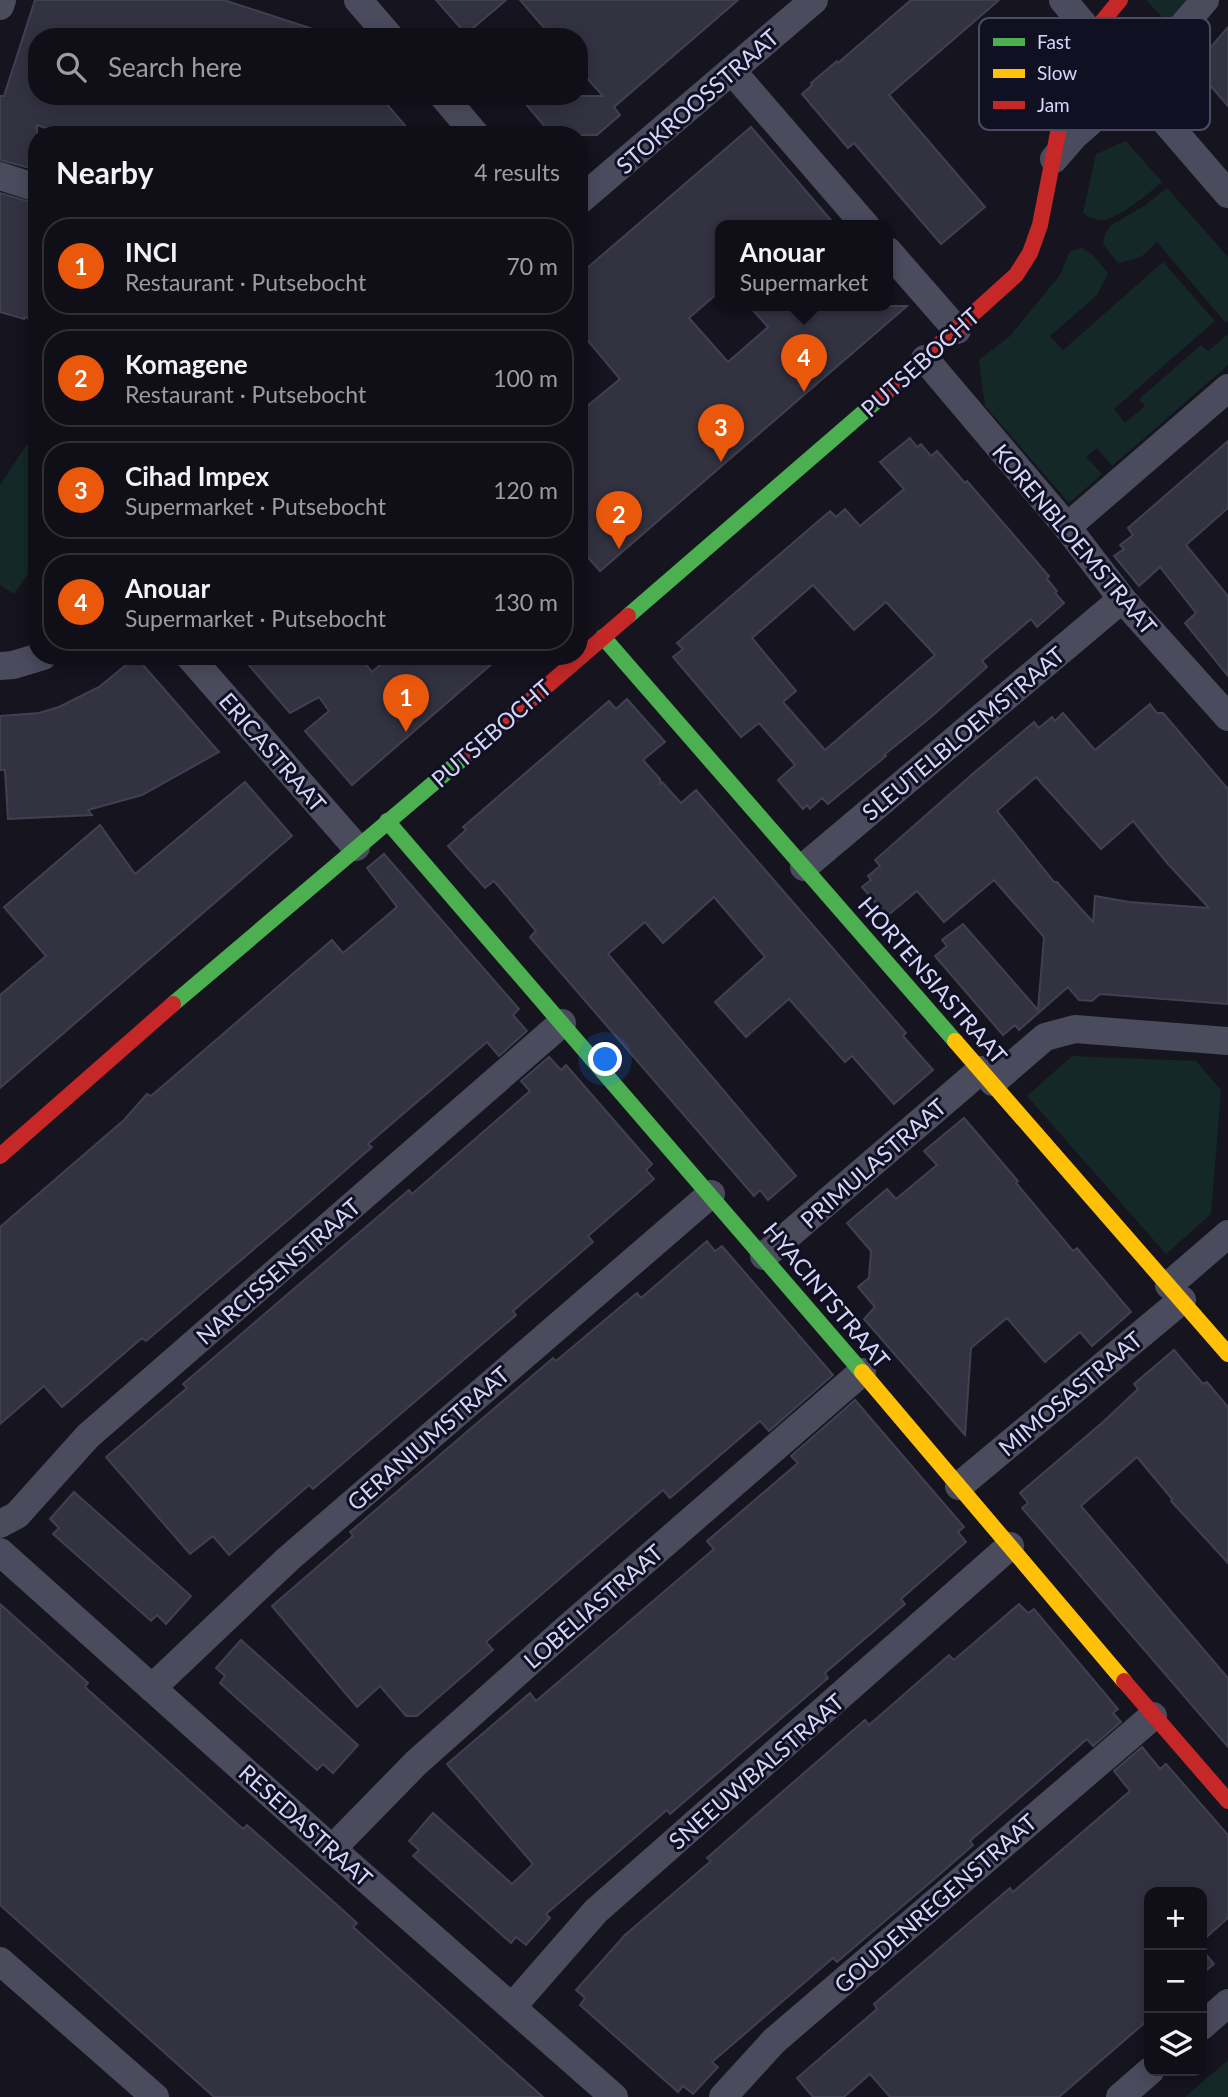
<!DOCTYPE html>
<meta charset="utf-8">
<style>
:root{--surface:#100f17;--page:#191820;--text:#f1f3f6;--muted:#9c9ca1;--line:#302f36;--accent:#ea580c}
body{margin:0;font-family:Lato,sans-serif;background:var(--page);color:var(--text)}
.controls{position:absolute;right:21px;bottom:21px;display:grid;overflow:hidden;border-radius:14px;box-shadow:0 4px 18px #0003}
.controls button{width:63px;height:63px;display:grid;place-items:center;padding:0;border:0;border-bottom:2px solid var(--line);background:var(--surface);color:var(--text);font:35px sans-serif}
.you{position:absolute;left:606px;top:1060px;width:24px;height:24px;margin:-18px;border:5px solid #fff;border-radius:50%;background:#1a73e8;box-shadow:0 0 0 10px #1a73e833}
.badge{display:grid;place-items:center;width:46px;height:46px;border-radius:50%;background:var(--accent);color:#fff;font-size:23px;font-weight:700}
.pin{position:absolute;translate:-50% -58px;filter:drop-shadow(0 2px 4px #0008)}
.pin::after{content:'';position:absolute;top:37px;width:24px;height:21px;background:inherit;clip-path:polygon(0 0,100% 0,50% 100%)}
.popup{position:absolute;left:715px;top:220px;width:178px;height:91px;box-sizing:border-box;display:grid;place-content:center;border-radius:14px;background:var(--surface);filter:drop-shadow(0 2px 5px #0005);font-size:23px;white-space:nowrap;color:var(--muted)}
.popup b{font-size:26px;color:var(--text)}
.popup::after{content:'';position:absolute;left:50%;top:100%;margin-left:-14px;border:14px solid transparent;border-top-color:var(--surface)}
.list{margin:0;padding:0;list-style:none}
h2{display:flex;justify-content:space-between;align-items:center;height:91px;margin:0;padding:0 28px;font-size:30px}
h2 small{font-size:23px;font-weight:400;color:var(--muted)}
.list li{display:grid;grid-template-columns:46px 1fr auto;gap:21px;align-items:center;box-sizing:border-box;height:98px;margin:0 14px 14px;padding:0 14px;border:2px solid var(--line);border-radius:28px}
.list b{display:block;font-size:26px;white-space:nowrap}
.list p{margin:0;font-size:23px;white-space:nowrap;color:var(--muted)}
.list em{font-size:23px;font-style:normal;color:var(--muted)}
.icon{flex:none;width:38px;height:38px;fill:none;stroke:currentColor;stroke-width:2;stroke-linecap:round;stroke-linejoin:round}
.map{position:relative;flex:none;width:1228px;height:2097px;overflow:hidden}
.search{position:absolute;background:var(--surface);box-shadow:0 4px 18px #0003;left:28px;top:28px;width:560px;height:77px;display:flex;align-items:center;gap:18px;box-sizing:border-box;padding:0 24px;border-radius:28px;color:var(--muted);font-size:26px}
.panel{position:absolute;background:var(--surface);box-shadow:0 4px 18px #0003;left:28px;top:126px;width:560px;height:539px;border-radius:28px}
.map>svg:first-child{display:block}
</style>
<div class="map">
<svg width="1228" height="2097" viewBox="0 0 1228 2097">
<rect width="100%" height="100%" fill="#15141f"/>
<!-- green -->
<g fill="#142927">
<polygon points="1146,0 1192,0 1173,22 1167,22"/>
<path d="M1126 141 1162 182C1149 193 1121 217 1104 220 1096 221 1089 217 1083 213L1096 154Z"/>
<polygon points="1167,188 1228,257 1228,321 1226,323 1157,242 1141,257 1118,263 1103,244 1105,234 1111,225 1144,206"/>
<polygon points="1082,248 1092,254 1108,273 1097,295 1050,336 1063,350 1163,262 1215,321 1114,409 1125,423 1145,406 1139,399 1201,345 1208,351 1228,334 1228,365 1112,466 1097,448 1086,457 1102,474 1069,503 985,406 979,360 1010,336 1060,275 1070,251"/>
<polygon points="27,444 37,451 37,561 14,594 0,585 0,485"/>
<polygon points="1072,1056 1196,1061 1221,1090 1211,1214 1166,1254 1027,1096"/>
<polygon points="1228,2060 1228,2097 1185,2097"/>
</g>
<!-- building -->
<g fill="#333241" stroke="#414051" stroke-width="2" fill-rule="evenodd">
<polygon points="35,0 224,0 319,31 319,37 37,37 37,96 380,96 413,135 66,135 37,125 37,170 0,160 0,96 4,96"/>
<polygon points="436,0 506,0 466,34"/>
<polygon points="520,0 738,0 614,107 620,115 597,135 552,135 519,96 603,96 579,69 579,37 552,37"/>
<polygon points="911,0 999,0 889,95 985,207 941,244 854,143 848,148 802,94 812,85 811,83 837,61 838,63"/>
<polygon points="1228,27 1228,106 1194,67"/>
<polygon points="751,127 836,226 720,226 720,291 689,318 728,362 768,327 749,306 907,306 600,571 579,547 579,413 620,379 579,330 579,275"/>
<polygon points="0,193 37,204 37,321 24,317 24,319 0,312"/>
<path d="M910 438 917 447 921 444 931 456 937 451 965 483 967 481 1049 576 1047 579 1057 591 1055 593 1064 603 1037 627 1031 619 982 661 987 667 931 717 884 755 886 756 828 804 822 798 810 809 807 805 803 809 778 780 795 765 759 723 741 737 673 657 683 649 677 643 830 511 836 517 845 509 860 526 904 489 880 462ZM813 585 854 630 886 602 935 655 825 750 783 702 796 691 752 638Z"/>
<polygon points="1228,441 1228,508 1186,545 1228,596 1228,676 1185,623 1196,613 1160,567 1139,586 1114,556 1124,549 1120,545 1133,535 1128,528"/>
<polygon points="241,656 359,656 372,672 390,656 501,656 352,785 305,731 329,711 319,697 290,713"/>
<polygon points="136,657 219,752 142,795 88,810 92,815 8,819 5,770 0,770 0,716 39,713 59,707 99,687"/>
<polygon points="627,699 665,742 643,760 660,779 660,784 662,782 681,803 696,790 906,1033 903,1036 933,1070 894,1104 852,1056 845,1062 789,999 746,1037 715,1002 765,957 714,897 663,943 645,922 608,954 796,1176 768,1200 760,1190 754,1196 530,937 536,931 494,881 485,888 448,846 466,830 463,827 609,701 616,709"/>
<path d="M1150 704 1157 713H1163L1228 789V1004L1100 994 1092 1001 1079 1000 1068 987 1019 1030 1015 1025 1003 1035 935 956 947 946 942 940 963 924 1038 1010 1044 937 994 880 944 922 917 891 887 916 862 887 871 880 868 876 880 866 875 860 976 771 1034 722 1039 728 1052 717 1055 721 1063 713 1095 750ZM1036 777 1101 849 1133 821 1168 864 1209 908 1129 902 1095 896 1093 922 1057 882H1054L997 811Z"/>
<polygon points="245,782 292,836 0,1088 0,995 46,956 4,907 100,825 135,874"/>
<polygon points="384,854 519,1009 513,1015 527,1031 499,1056 487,1042 368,1144 372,1147 301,1209 146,1341 142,1338 62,1407 44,1386 0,1424 0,1227 124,1120 147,1094 151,1096 332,940 343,953 397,907 367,868"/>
<polygon points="549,1057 561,1070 566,1065 652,1164 646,1170 654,1179 588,1236 593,1242 513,1311 516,1315 313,1489 309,1485 229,1555 213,1536 190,1554 106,1457 187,1388 183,1384 409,1190 412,1194 530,1091 521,1081"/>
<polygon points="964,1118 1018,1181 1016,1183 1073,1251 1077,1248 1131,1312 1092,1346 1080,1332 1045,1362 1007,1318 971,1348 965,1435 864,1319 875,1307 858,1287 869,1278 871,1251 847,1223 887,1189 896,1199 937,1165 924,1151"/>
<polygon points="707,1241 715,1251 722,1246 833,1375 769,1431 760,1421 670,1498 663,1490 486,1642 493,1650 417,1716 406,1716 380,1686 357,1707 272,1606 353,1536 350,1532 553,1358 556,1361 637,1293 641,1298"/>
<polygon points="1174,1350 1203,1384 1207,1382 1228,1407 1228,1563 1171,1501 1172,1499 1137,1457 1081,1506 1228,1678 1228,1747 1022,1508 1028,1503 1020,1493 1103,1422 1138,1389 1134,1384"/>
<polygon points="855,1400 964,1527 958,1532 966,1542 901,1599 905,1604 825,1673 828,1678 670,1814 667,1810 546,1914 550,1918 526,1945 516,1937 511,1943 413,1856 419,1850 409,1841 433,1813 512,1884 533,1864 447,1764 530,1693 536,1701 714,1549 707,1541 798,1463 791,1456"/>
<polygon points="74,1492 191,1596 166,1624 157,1615 151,1621 53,1534 59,1528 50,1519"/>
<polygon points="0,1604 88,1683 85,1687 243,1829 247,1825 336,1904 357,1923 353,1927 543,2097 214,2097 0,1905"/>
<polygon points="1019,1604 1028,1613 1034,1609 1118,1709 1113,1713 1121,1722 1093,1746 1087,1739 970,1841 973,1845 939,1875 837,1962 833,1958 712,2062 718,2067 693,2094 683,2086 678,2092 580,2005 585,1998 576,1990 625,1935 711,1861 707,1858 781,1793 865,1720 869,1725 949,1655 954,1660"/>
<polygon points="241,1640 358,1745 333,1773 323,1764 317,1770 220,1683 225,1676 216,1668"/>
<polygon points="1142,1747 1160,1769 1166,1764 1228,1835 1228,1918 1202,1941 1202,1892 1149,1892 1149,2019 1059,2097 890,2097 870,2074 844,2097 813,2097 797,2078 877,2009 874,2004 1010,1888 1013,1892 1130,1791 1114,1771"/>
<polygon points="1202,1950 1214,1964 1202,1974"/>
</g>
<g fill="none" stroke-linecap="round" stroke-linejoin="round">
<!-- street -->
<g stroke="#4b4b5e" stroke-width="28">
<polyline points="358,0 390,37"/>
<polyline points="1063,0 1133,84 1228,194"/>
<polyline points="0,6 2,0"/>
<polyline points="732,71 866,226"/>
<polyline points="443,96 476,135"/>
<polyline points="1054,159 1074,136 1133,84 1205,0"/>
<polyline points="0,176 37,188"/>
<polyline points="579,201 814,0"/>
<polyline points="888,251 957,330"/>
<polyline points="925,359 1067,527 1122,599 1228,717"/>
<polyline points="1067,527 1228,388"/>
<polyline points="189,656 356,847"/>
<polyline points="0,666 13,665 43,656"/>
<polyline points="804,867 1122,599"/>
<polyline points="993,1082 1045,1037 1075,1029 1228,1041"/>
<polyline points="764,1256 981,1070"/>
<polyline points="1169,1285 1228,1234"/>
<polyline points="959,1486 1182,1300"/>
<polyline points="0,1524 17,1515 88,1436 562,1023"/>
<polyline points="0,1552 332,1849 614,2097"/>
<polyline points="152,1688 288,1559 711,1194"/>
<polyline points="332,1849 416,1763 564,1631 862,1372"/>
<polyline points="0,1961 155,2097"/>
<polyline points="513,2006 596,1911 1010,1546"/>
<polyline points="1202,2026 1228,2003"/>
<polyline points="723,2097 774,2041 1153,1716"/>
<polyline points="1120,2097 1150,2071"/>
</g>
<!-- fast -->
<g stroke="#4caf50" stroke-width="16">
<polyline points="628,616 880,398"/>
<polyline points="603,637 955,1041"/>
<polyline points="387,821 862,1372"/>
<polyline points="173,1004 468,754"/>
</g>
<!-- slow -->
<g stroke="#ffc107" stroke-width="16">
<polyline points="955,1041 1228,1354"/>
<polyline points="862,1372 1124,1681"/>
</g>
<!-- jam -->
<g stroke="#c62828" stroke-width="16">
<polyline points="880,398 1016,275 1030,253 1040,225 1071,66 1087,40 1120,0"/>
<polyline points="468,754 628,616"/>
<polyline points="0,1156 173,1004"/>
<polyline points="1124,1681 1228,1801"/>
</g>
</g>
<g text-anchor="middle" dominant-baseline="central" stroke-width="6" stroke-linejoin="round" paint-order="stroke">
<!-- street labels -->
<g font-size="23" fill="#d6d6fb" stroke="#111023">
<text transform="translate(697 101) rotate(-41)">STOKROOSSTRAAT</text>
<text transform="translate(920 362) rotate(-42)">PUTSEBOCHT</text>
<text transform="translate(1075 539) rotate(50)">KORENBLOEMSTRAAT</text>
<text transform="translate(491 733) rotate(-41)">PUTSEBOCHT</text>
<text transform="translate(963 733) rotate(-40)">SLEUTELBLOEMSTRAAT</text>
<text transform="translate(273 752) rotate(49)">ERICASTRAAT</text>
<text transform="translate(933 980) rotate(49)">HORTENSIASTRAAT</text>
<text transform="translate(873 1163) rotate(-41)">PRIMULASTRAAT</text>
<text transform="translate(278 1271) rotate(-41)">NARCISSENSTRAAT</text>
<text transform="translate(827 1295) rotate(50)">HYACINTSTRAAT</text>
<text transform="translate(1070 1393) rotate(-40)">MIMOSASTRAAT</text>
<text transform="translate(428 1438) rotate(-41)">GERANIUMSTRAAT</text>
<text transform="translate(593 1606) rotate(-41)">LOBELIASTRAAT</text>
<text transform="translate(756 1771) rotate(-41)">SNEEUWBALSTRAAT</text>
<text transform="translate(306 1825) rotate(42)">RESEDASTRAAT</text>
<text transform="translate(935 1903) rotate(-41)">GOUDENREGENSTRAAT</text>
</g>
</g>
<!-- legend -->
<rect x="979" y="18" width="231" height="112" rx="10" fill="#111023" stroke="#4c4b64" stroke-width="2"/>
<rect x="993" y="38" width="32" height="8" fill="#4caf50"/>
<rect x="993" y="69" width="32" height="9" fill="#ffc107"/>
<rect x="993" y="101" width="32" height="8" fill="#c62828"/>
<g font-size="19" fill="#d6d6fb">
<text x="1037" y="49">Fast</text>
<text x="1037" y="80">Slow</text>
<text x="1037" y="112">Jam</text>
</g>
</svg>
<div class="controls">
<button>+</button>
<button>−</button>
<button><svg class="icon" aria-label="layers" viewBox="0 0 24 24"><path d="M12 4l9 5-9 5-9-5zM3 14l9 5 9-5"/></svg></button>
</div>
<div class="you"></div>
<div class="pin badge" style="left:406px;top:732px">1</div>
<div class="pin badge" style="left:619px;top:549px">2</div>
<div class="pin badge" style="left:721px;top:462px">3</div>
<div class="pin badge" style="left:804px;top:392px">4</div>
<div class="popup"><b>Anouar</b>Supermarket</div>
<div class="search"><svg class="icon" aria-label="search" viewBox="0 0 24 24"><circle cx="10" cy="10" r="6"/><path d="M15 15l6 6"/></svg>Search here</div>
<section class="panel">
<h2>Nearby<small>4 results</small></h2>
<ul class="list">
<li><span class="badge">1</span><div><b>INCI</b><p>Restaurant · Putsebocht</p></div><em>70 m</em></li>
<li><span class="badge">2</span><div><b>Komagene</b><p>Restaurant · Putsebocht</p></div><em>100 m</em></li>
<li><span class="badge">3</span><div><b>Cihad Impex</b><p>Supermarket · Putsebocht</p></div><em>120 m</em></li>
<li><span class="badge">4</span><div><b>Anouar</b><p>Supermarket · Putsebocht</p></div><em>130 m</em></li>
</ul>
</section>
</div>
